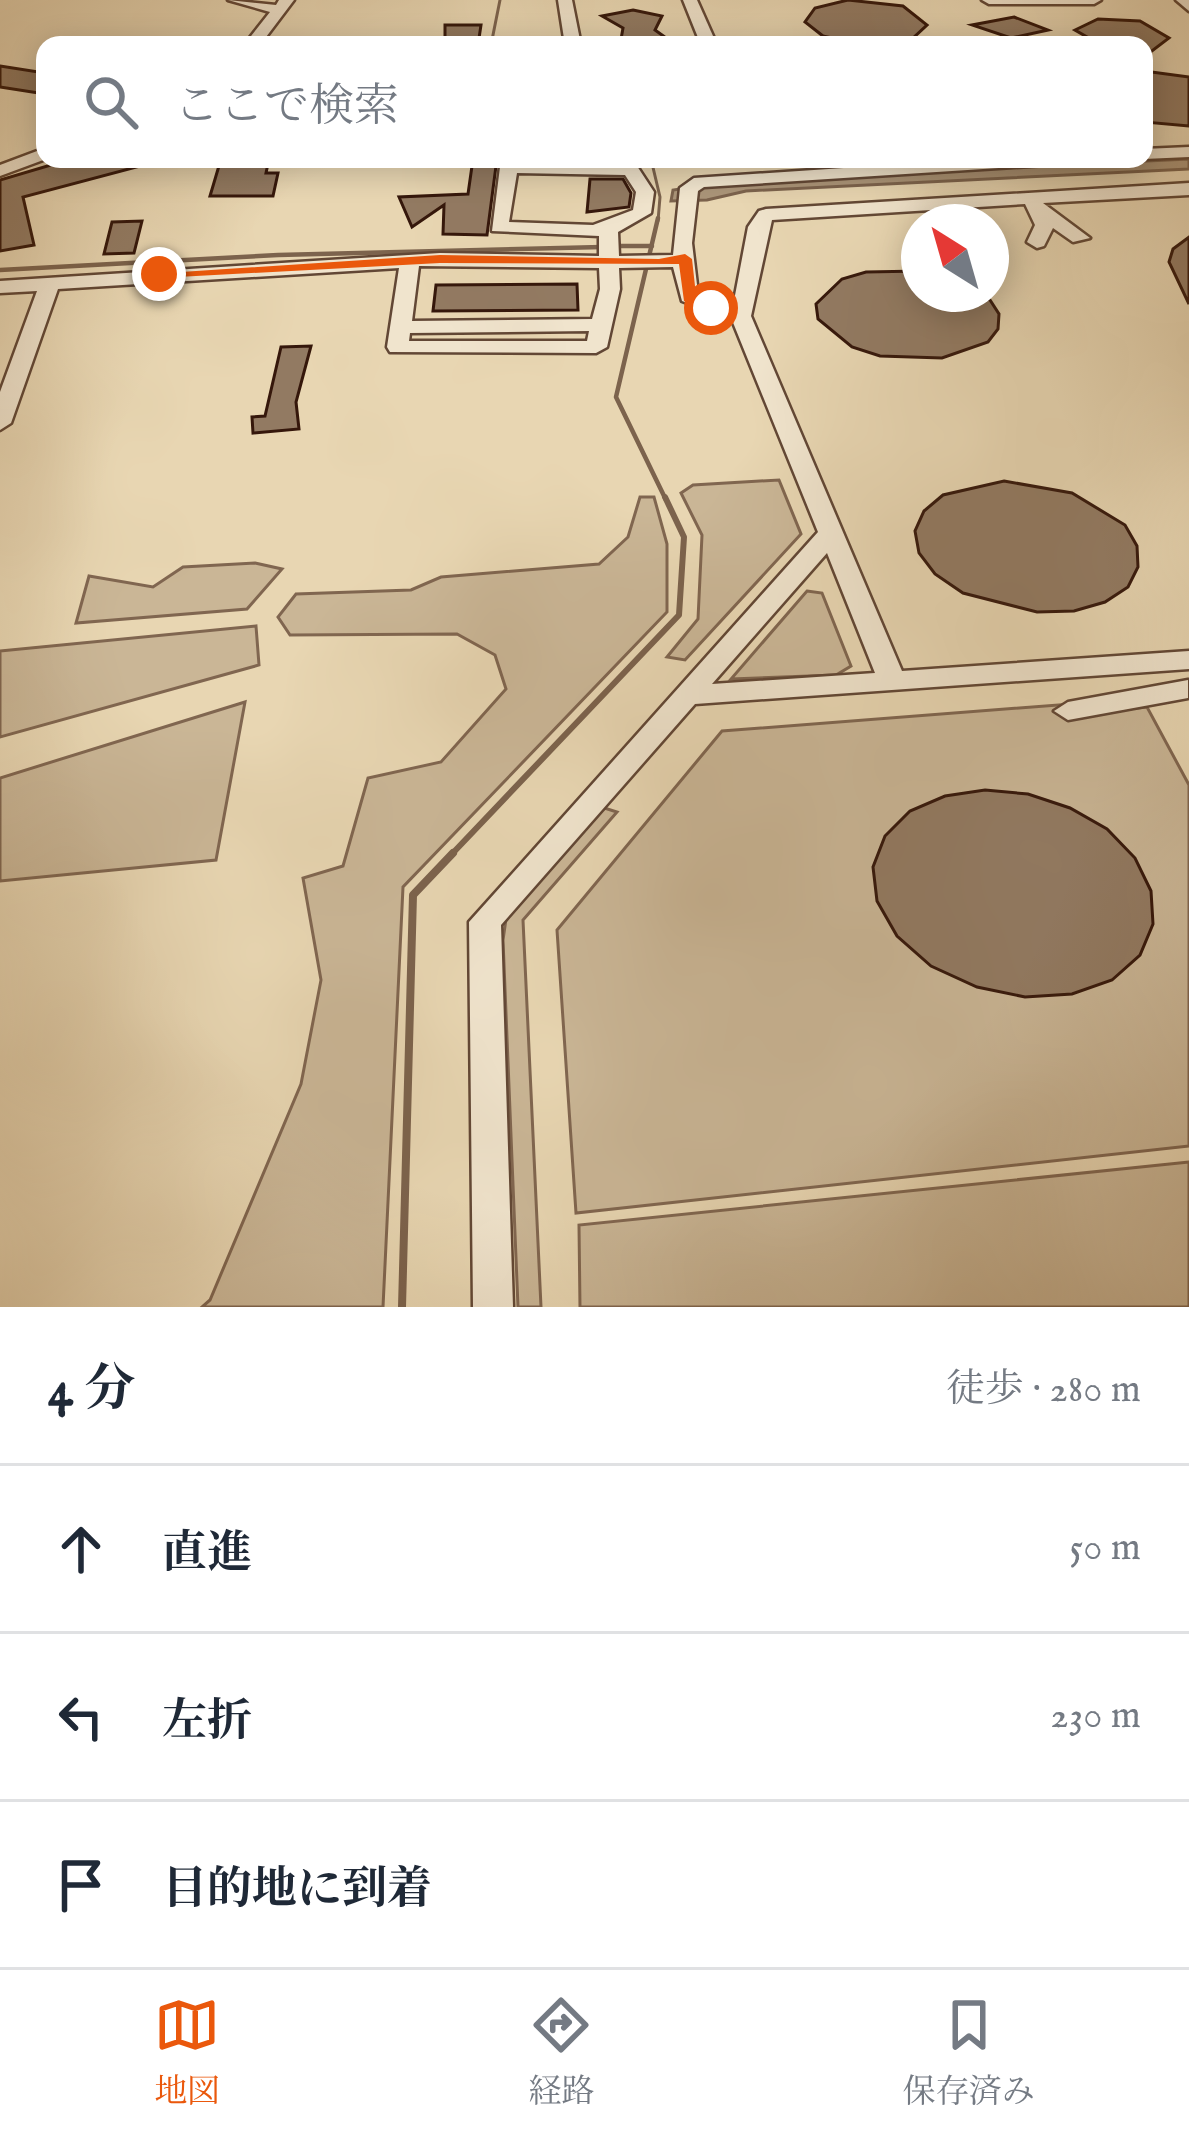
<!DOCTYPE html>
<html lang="ja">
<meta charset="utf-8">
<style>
:root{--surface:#fff;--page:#f6f6f7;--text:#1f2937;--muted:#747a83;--line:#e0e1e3;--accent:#ea580c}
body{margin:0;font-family:"IM FELL English","Noto Serif JP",serif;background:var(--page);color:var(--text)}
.compass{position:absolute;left:901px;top:204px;width:108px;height:108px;border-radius:50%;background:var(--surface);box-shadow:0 6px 30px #0003;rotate:323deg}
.stop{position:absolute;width:36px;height:36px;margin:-27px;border:9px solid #ea580c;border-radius:50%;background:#fff}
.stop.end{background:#ea580c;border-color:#fff;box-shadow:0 3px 12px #0008}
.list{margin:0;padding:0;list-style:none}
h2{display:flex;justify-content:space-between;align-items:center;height:156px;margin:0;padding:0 48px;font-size:51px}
h2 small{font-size:39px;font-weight:400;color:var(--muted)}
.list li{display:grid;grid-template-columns:78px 1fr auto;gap:36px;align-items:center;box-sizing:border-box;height:168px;padding:0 48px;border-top:3px solid var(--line)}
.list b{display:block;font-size:45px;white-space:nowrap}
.list em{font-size:39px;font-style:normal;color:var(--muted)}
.icon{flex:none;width:66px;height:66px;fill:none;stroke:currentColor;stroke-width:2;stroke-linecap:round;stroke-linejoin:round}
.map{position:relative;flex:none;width:1189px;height:1307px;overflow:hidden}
.search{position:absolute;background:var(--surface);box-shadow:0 6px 30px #0003;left:36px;right:36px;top:36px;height:132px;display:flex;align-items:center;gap:30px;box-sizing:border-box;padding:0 42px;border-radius:24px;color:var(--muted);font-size:45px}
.sheet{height:660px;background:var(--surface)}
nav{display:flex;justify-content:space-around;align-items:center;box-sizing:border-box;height:168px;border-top:3px solid var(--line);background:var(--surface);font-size:33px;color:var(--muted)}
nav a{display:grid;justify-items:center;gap:6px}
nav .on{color:var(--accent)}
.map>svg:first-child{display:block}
</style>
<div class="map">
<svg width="1189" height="1307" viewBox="0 0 1189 1307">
<rect width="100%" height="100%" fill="#e8d6b2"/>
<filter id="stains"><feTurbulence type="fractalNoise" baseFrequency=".00167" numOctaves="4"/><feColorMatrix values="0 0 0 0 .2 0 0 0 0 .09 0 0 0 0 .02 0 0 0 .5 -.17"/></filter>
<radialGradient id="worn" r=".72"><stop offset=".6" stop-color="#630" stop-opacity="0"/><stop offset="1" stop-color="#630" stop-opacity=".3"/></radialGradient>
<!-- green -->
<g fill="#cab696" stroke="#806650" stroke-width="3">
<polygon points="779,480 801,534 685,660 667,657 698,619 702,535 681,493 693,485"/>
<polygon points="640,497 654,497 667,544 667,612 403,887 383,1307 202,1307 210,1300 301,1084 321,980 303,878 343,866 368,778 441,762 506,689 495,655 457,634 290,635 278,617 296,594 411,590 441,577 599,564 628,537"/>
<polygon points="255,563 282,569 247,609 76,623 89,576 153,587 183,567"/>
<polygon points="807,591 822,593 851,666 836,675 731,679"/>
<polygon points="256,626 259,665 0,737 0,651"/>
<polygon points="245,702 216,860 0,881 0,778"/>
<polygon points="1071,704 1079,714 1147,707 1189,785 1189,1146 576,1213 557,930 722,731"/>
<polygon points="598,806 617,812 523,920 541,1307 518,1307 503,940 506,919"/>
<polygon points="1189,1162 1189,1307 580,1307 579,1225"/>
</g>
<!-- water -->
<polygon fill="#ab9579" stroke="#7c634d" stroke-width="3" points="1189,159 1189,169 746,191 707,200 671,201 673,190 734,181"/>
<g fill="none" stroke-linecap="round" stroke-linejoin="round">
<!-- stream-far3 -->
<g stroke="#7c634d" stroke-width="3">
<polyline points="491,45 500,0"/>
<polyline points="651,159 660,197 658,221"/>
</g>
<!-- stream-far2 -->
<g stroke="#7c634d" stroke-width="4.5">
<polyline points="658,218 616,397 666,500"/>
<polyline points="615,246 652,246"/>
<polyline points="0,270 278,255 602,247"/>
</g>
<!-- stream-far1 -->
<polyline stroke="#7c634d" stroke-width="6" points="450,856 679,615 684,537 665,497"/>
<!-- stream -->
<polyline stroke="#7c634d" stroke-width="8" points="402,1307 413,895 453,853"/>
</g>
<!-- building -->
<g fill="#927a62" stroke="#35170b" stroke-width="3">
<polygon points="848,0 903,6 927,25 913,38 858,44 823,36 805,22 815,8"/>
<polygon points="633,10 662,16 655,30 676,45 620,45 623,28 602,16"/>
<polygon points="1014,17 1048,30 1011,38 972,25"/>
<polygon points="1098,19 1140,21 1169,38 1144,57 1144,45 1101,45 1075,30"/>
<polygon points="445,25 481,25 478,45 445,45"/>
<polygon points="0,66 45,73 45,94 0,87"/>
<polygon points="1144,71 1189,77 1189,126 1144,122"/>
<polygon points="71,159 147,159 148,164 23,197 34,245 0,251 0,180"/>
<polygon points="221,159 269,159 266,173 278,173 273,196 210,196"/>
<polygon points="473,159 503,159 496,166 487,235 443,234 444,205 412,227 399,197 468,194"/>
<polygon points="590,179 623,179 631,193 629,207 587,212"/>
<polygon points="142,221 134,253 104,254 112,222"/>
<polygon points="1189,237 1189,304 1169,262 1173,249"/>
<polygon points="919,271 919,294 982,294 990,300 999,314 998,329 988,342 942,358 880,356 852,347 818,319 816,304 842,279 866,272"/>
<polygon points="577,284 578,310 433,311 436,285"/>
<polygon points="311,346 296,402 299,429 253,433 252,417 265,416 281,347"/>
<polygon points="1004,481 1072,493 1125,525 1137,546 1138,567 1128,587 1105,602 1074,611 1037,612 963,593 935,574 919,553 915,531 924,511 943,495"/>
<polygon points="985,790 1028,794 1070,808 1107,829 1135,858 1151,891 1153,924 1140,955 1112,980 1072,994 1025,997 977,987 931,966 897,936 877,901 873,867 885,836 910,811 945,796"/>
</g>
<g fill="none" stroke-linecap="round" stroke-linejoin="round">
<defs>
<g id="minor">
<polygon points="228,0 276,5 279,0 294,0 260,45 244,45 270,12"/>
<polygon points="558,0 572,0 581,45 565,45"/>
<polygon points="683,0 697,0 717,45 701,45"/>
<polygon points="982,0 1101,0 1094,4 989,4"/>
<polygon points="1176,0 1189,0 1189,11"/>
<polygon points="1189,147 1189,157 1144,159 1143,159 1144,149"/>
<polygon points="45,148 46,159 0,176 0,165"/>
<path d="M977 159H1070L1061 164 704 187 698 191 692 243 698 293 733 306 748 227 759 211 766 209 1189 183V195L1043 203 1090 238 1073 242 1053 228 1044 246 1037 248 1027 242 1035 225 1025 204 772 220 751 316 902 671 1189 651V669L695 704 501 925 513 1307H473L469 922 818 532 732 320 682 301 673 267 619 268 620 289 607 347 596 353 390 352 387 347 399 268 58 289 11 423 0 430V392L37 291 0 293V281L440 253 599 256V236L492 231 500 167 509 162 637 166 654 192 651 213 618 232 619 256 673 255 680 188 694 178ZM517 173 625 175 636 192 633 210 593 225 509 222ZM419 266 599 268 600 289 592 319 412 321ZM589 331 587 341H409L410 333ZM827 553 875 673 712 684Z"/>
<polygon points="1188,680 1188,698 1068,720 1054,711 1068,702"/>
</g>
</defs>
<!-- minor casing -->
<use href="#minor" stroke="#624735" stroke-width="5"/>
<!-- minor -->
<use href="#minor" fill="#f0e4cd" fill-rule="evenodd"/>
</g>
<!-- route -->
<polygon fill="#ea580c" points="685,254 692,259 696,295 716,304 716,311 684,301 679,264 440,263 159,278 151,274 440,255 659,259"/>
<rect width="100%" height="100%" filter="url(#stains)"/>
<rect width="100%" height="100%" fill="url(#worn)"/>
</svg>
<svg class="compass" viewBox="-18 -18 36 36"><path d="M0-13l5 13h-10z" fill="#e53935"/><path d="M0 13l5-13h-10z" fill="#747a83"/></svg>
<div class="stop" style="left:711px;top:308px"></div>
<div class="stop end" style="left:159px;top:274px"></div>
<div class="search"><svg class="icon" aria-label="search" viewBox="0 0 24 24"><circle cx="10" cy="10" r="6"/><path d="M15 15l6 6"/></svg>ここで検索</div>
</div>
<section class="sheet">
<h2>4 分<small>徒歩 · 280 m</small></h2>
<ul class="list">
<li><svg class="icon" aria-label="ahead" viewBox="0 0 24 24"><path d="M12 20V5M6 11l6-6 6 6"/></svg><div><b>直進</b></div><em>50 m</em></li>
<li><svg class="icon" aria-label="left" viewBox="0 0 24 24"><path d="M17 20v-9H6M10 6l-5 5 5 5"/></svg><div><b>左折</b></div><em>230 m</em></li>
<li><svg class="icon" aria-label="arrive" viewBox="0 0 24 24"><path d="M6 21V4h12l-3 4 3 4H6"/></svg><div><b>目的地に到着</b></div></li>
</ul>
</section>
<nav>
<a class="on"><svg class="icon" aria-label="map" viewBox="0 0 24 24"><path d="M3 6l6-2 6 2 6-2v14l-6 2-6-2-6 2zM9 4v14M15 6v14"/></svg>地図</a>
<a><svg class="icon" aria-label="directions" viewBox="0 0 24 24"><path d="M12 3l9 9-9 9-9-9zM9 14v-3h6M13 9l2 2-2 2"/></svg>経路</a>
<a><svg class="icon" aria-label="saved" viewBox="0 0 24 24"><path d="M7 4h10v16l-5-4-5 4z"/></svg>保存済み</a>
</nav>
